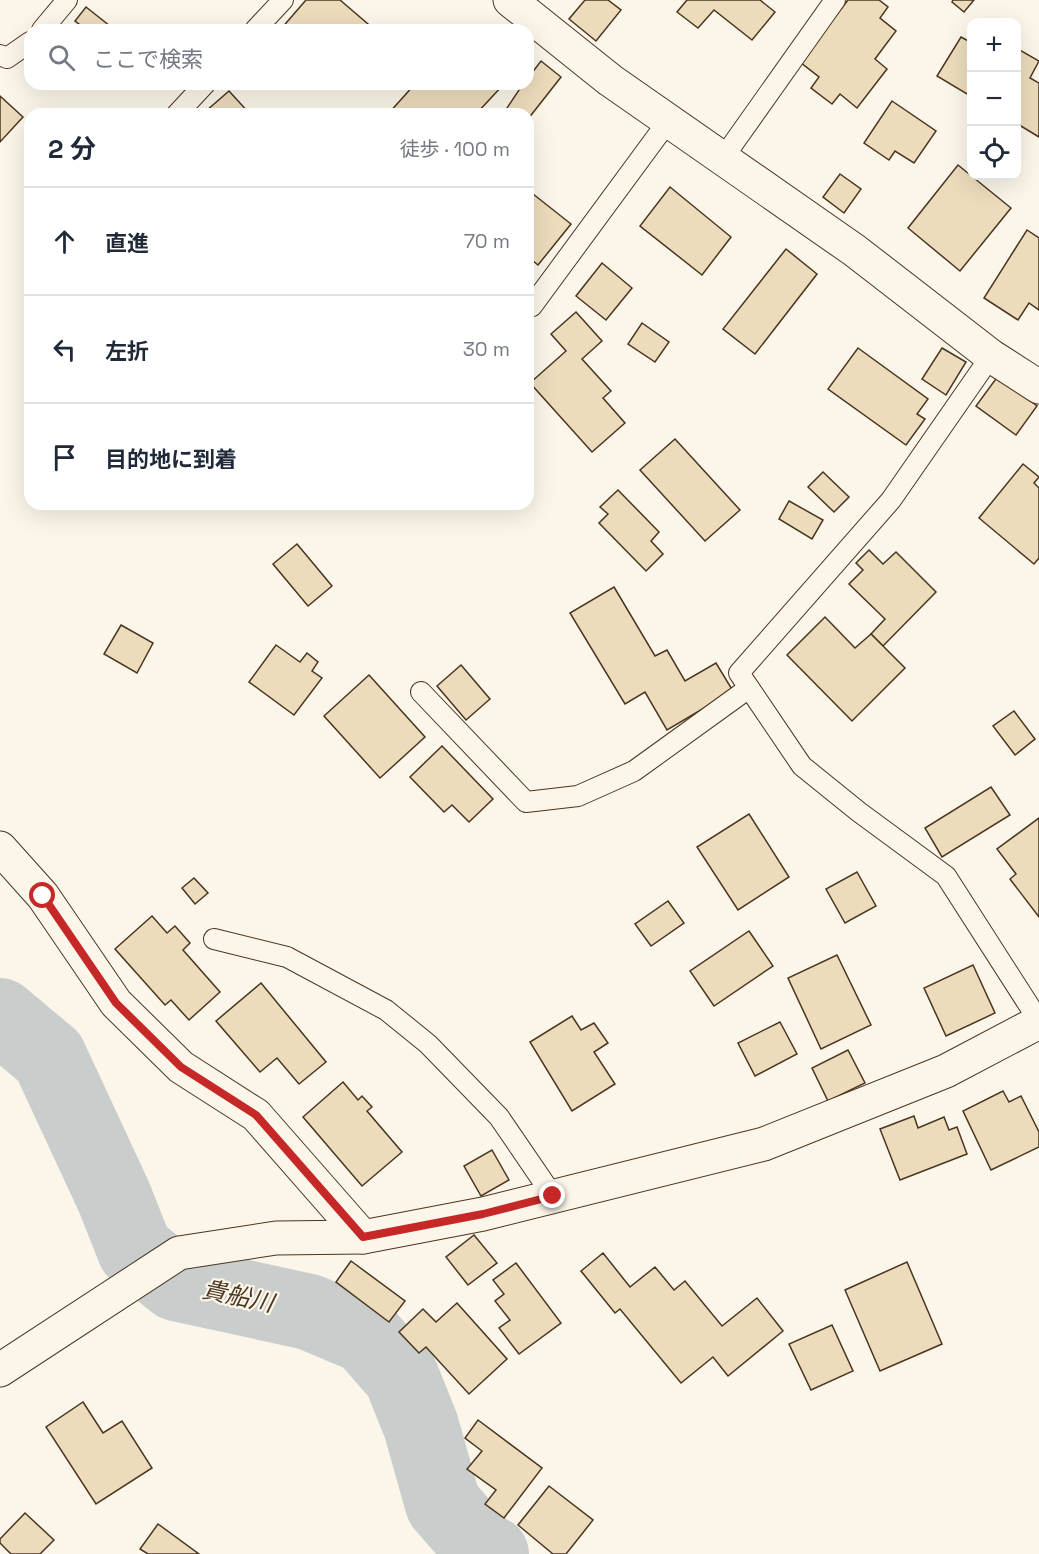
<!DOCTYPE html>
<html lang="ja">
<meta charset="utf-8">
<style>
:root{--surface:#fff;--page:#f2f2f3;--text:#1f2937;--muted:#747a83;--line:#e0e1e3}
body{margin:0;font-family:"Space Grotesk","Noto Sans JP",sans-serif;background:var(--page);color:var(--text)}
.controls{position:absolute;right:18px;top:18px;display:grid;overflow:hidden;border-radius:12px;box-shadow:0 6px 24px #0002}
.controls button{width:54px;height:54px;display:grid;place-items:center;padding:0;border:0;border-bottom:2px solid var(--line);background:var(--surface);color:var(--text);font:30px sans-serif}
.stop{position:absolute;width:18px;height:18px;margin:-14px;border:4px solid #c62828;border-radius:50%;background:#fff}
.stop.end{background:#c62828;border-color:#fff;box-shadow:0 2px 6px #0008}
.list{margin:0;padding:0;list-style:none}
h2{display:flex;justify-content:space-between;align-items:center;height:78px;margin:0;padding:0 24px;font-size:26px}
h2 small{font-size:20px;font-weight:400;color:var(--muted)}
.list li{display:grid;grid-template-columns:39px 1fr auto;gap:18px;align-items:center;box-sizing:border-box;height:108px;padding:0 24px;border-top:2px solid var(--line)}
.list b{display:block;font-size:22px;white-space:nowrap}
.list em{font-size:20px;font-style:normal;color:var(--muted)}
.icon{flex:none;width:33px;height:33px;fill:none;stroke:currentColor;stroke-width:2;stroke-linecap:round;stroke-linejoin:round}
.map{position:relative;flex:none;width:1039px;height:1554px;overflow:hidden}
.search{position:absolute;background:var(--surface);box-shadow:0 6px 24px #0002;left:24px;top:24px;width:510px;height:66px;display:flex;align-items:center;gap:15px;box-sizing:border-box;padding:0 21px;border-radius:18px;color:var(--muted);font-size:22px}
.panel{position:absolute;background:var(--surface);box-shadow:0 6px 24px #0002;left:24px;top:108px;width:510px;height:402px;border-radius:18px}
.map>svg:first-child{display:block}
</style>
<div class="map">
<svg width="1039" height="1554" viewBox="0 0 1039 1554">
<rect width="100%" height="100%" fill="#fbf6e9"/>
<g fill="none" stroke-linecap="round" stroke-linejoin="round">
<!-- river -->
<polyline stroke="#c9cecd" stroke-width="76" points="0,1016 49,1057 114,1197 135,1250 176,1283 309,1312 366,1336 401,1376 421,1426 443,1504 483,1550 491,1554"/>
</g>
<!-- building -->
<g fill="#ecdcbc" stroke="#4a3520" stroke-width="1.5">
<polygon points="306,0 340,0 375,30 280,30"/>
<polygon points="585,0 608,0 621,10 596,41 569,19"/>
<polygon points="687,0 760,0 775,12 752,40 714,10 698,28 677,12"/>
<polygon points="848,0 879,0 888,7 880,18 896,31 875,59 887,69 857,108 840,94 832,104 811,88 819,77 800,62"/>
<polygon points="953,0 974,0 964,12 952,2"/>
<polygon points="86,7 115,30 87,30 75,21"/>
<polygon points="961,37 972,43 972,97 937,76"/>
<polygon points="1016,48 1039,61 1030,78 1039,83 1039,137 1021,126 1016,132"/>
<polygon points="541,61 561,77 528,119 528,114 503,114 523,84 528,84 528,78"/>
<polygon points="415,84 504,84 476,114 388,114"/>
<polygon points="229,91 250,114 209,114 206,111"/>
<polygon points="0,96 23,117 0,142"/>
<polygon points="892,101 936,131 914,163 895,151 889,160 864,143"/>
<polygon points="958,165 1011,208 960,271 908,228"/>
<polygon points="840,174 861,189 844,213 823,197"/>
<polygon points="670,187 731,237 702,275 640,226"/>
<polygon points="528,190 571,224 538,265 528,257"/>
<polygon points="1027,230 1039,238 1039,310 1029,303 1018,320 984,298"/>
<polygon points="786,249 817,274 755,354 723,329"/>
<polygon points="602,263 632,288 606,320 576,296"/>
<polygon points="576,312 602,341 582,359 611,391 603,398 625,423 592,452 530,383 566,351 551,334"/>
<polygon points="642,323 669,342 655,362 628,344"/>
<polygon points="858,348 928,399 917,414 925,419 906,445 828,389"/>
<polygon points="942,348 966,362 946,395 922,379"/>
<polygon points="998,376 1037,406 1016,435 976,406"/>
<polygon points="675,439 740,510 705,541 640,470"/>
<polygon points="1023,464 1039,477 1034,483 1039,488 1039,558 1034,564 979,518"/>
<polygon points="823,472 849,497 834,512 808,487"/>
<polygon points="618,490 659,532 651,541 663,554 646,571 599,523 608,514 600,507"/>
<polygon points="789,501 823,520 812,539 779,519"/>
<polygon points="297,544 332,586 308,606 273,564"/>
<polygon points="869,550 883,564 896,552 936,592 883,646 871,634 885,619 849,584 863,570 856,563"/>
<polygon points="614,587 655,656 667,650 685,681 716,663 733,691 667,730 645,692 625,704 570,613"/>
<polygon points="825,617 855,648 871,634 905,668 852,721 787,655"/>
<polygon points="121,625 153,643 137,673 104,654"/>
<polygon points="276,645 300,662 307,653 318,662 312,671 322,678 294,715 249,682"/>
<polygon points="461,665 490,699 466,720 437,686"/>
<polygon points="369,675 425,737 380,778 324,716"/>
<polygon points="1014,711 1035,739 1015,755 993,726"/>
<polygon points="442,746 493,799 469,822 452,805 444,812 410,777"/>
<polygon points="991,787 1010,815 942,857 925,828"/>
<polygon points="749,814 789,877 738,910 697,847"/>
<polygon points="1039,818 1039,917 1010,879 1016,874 997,849"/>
<polygon points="857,872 876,906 845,923 826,889"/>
<polygon points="194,878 208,893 195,904 182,888"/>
<polygon points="668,901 684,923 651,946 635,924"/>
<polygon points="152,916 167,933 175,926 190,943 183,950 220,992 189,1020 171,1000 165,1005 115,949"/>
<polygon points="749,931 773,966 714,1006 690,971"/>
<polygon points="837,955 871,1025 821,1049 788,978"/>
<polygon points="973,965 995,1013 946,1036 924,988"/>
<polygon points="261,983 326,1062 299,1084 277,1058 260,1072 216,1021"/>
<polygon points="572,1016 581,1030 594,1023 608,1043 594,1052 615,1084 572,1111 530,1042"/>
<polygon points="780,1022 797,1054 755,1076 738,1043"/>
<polygon points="848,1050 865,1083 828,1101 812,1068"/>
<polygon points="343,1082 358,1100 362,1096 372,1107 367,1111 402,1152 362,1186 303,1117"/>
<polygon points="1003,1091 1009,1102 1021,1096 1039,1132 1039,1147 991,1170 963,1111"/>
<polygon points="914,1116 918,1128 944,1117 949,1130 957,1127 967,1154 900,1180 880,1129"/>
<polygon points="492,1150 509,1180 481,1196 464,1166"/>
<polygon points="474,1235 497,1263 468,1285 446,1257"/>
<polygon points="603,1253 630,1287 655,1267 674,1290 685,1281 722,1326 757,1298 783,1331 728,1376 713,1357 681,1383 620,1309 615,1313 581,1271"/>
<polygon points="351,1261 405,1301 389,1322 336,1282"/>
<polygon points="907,1262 942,1344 880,1371 845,1290"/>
<polygon points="516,1263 561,1323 519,1354 499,1328 510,1320 495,1301 504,1294 493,1280"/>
<polygon points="457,1303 507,1359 469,1394 426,1347 419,1353 399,1332 423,1309 436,1322"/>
<polygon points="832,1325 853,1371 811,1390 789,1344"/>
<polygon points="83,1402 103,1433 122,1421 152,1468 96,1504 46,1427"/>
<polygon points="478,1420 542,1468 504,1518 485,1504 496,1490 467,1469 482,1451 465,1438"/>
<polygon points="549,1486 593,1520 566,1554 553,1554 518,1525"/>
<polygon points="25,1513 54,1540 40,1554 11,1554 0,1543 0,1539"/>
<polygon points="158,1524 199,1554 148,1554 140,1549"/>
</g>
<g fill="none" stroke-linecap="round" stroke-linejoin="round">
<defs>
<g id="service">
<polyline points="42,30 67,0"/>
<polyline points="255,30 283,0"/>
<polyline points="0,55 7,58 30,42"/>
<polyline points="177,114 205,84"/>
<polyline points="723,158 835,0"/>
<polyline points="528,305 532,306 669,120"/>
<polyline points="991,356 891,500 739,673 802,766 859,812 946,876 1039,1021"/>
<polyline points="421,692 526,802 578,796 634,771 749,688"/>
<polyline points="214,939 287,957 386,1010 428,1044 499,1117 553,1196"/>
</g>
<g id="minor">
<polyline points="510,0 610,80 854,250 991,356 1039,387"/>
<polyline points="0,848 43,896 116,1003 181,1067 256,1115 363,1237"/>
<polyline points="0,1370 179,1253 276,1238 363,1237 483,1214 764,1144 946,1071 1039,1022"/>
</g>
</defs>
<!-- service casing -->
<use href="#service" stroke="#4a3520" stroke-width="22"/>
<!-- minor casing -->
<use href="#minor" stroke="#4a3520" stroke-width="35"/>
<!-- service -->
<use href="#service" stroke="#fbf6e9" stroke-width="20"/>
<!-- minor -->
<use href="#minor" stroke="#fbf6e9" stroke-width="33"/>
</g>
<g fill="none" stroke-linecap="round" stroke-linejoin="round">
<!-- route -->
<polyline stroke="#c62828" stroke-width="8" points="43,896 116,1003 181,1067 256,1115 363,1237 483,1214 553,1196"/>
</g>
<g text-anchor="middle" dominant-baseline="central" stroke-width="4.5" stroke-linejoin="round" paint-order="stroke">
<!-- water labels -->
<g font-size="24" font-style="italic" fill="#4a3520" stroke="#fbf6e9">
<text transform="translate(238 1296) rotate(12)">貴船川</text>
</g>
</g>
</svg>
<div class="controls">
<button>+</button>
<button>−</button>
<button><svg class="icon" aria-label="locate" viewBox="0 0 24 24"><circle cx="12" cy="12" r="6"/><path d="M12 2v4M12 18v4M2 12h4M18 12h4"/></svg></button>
</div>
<div class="stop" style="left:43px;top:896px"></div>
<div class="stop end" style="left:553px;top:1196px"></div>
<div class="search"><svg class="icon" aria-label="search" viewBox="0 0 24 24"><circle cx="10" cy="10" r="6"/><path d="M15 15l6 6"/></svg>ここで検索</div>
<section class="panel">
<h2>2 分<small>徒歩 · 100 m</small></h2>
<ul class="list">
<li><svg class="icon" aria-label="ahead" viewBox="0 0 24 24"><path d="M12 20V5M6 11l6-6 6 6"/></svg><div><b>直進</b></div><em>70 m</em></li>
<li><svg class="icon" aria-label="left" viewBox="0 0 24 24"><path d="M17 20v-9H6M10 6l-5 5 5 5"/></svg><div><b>左折</b></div><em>30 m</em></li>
<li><svg class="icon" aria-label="arrive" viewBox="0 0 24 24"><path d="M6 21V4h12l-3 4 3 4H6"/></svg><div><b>目的地に到着</b></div></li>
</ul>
</section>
</div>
